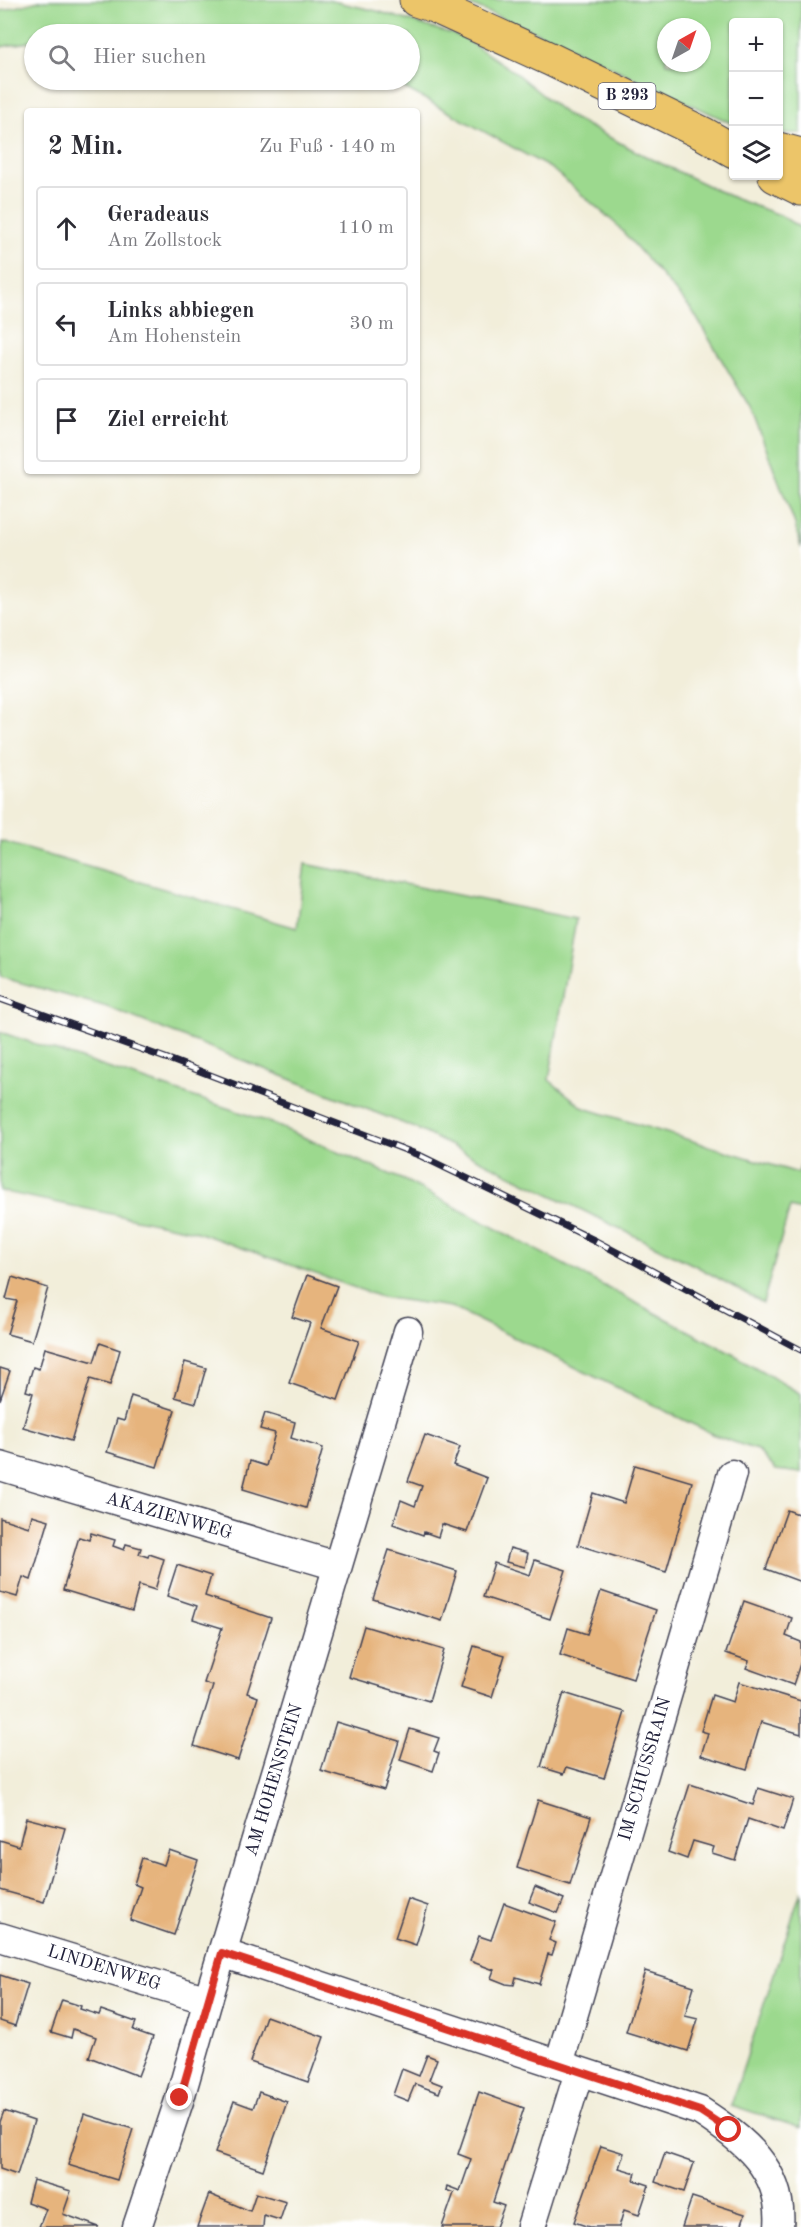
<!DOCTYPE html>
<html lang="de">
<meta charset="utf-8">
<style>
:root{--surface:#fff;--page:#f7f7f7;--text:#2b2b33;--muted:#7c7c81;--line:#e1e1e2}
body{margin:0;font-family:"Old Standard TT",serif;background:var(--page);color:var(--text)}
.controls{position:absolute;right:18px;top:18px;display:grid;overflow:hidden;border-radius:6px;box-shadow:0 2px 4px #0004}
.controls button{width:54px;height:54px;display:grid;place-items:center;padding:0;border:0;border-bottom:2px solid var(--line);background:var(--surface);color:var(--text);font:30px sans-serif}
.compass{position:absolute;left:657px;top:18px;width:54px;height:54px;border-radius:50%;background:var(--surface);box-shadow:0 2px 4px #0004;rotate:40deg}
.stop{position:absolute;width:18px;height:18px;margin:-14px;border:4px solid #d93025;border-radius:50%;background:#fff}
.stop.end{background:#d93025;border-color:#fff;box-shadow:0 2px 6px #0008}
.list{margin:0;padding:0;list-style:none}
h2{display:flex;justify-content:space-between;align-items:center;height:78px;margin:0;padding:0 24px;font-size:26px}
h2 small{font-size:20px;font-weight:400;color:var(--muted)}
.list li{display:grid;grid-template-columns:39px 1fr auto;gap:18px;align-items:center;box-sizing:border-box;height:84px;margin:0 12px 12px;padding:0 12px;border:2px solid var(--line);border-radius:6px}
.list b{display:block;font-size:22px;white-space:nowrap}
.list p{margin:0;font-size:20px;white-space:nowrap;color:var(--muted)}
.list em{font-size:20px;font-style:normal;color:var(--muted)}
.icon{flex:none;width:33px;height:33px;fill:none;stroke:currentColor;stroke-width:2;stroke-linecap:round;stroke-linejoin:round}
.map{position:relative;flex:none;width:801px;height:2227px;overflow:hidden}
.search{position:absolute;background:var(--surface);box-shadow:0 2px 4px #0004;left:24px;top:24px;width:396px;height:66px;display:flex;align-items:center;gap:15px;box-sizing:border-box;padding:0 21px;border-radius:33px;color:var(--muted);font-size:22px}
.panel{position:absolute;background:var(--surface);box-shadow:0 2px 4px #0004;left:24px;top:108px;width:396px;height:366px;border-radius:6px}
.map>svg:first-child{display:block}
</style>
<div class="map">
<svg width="801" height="2227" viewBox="0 0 801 2227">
<rect width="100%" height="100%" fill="#fff"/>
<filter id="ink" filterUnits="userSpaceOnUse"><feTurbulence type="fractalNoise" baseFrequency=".0167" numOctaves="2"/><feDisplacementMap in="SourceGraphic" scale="12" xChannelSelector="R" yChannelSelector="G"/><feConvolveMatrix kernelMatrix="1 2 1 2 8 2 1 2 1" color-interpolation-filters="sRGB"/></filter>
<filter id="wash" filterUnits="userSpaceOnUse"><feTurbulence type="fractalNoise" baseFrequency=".008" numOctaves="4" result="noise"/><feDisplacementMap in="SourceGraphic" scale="24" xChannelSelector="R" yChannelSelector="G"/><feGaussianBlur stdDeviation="1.35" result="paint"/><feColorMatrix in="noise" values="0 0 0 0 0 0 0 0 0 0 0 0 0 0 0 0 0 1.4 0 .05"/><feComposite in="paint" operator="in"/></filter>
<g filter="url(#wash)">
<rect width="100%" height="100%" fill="#f2eeda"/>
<!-- green -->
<g fill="#9cd98e" stroke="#5f7e64" stroke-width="1.5" fill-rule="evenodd">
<polygon points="43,0 328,0 377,11 462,37 513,71 567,115 641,154 736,199 780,215 801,228 801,548 795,524 751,409 692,310 616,224 552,169 403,87 384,80 410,80 410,34 273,34 263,30 116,27 73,34 34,34 34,41 0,47 0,11"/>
<path d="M458 0H801V133L779 134 778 22H734L733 124 536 32ZM666 27H702V63H666Z"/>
<polygon points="0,841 297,928 305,864 576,919 549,1080 584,1108 798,1173 801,1165 801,1210 790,1207 763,1303 696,1266 415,1128 107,1007 0,977"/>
<polygon points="0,1032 266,1121 408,1182 738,1357 801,1394 801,1473 776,1470 757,1450 719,1437 451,1307 381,1297 194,1231 0,1191"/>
<polygon points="801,1891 801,2128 731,2105"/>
</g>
<g id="blocks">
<!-- building -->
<g fill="#e6b47d">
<polygon points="307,1275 337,1286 321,1328 359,1341 338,1400 289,1383 310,1323 292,1317"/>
<polygon points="12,1277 48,1288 32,1341 7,1334 17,1301 6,1299"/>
<polygon points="100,1343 120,1350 110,1385 90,1379 71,1441 23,1427 33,1393 26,1391 33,1367 39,1369 45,1348 94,1362"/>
<polygon points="185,1362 206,1368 196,1403 175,1397"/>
<polygon points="0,1368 10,1371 0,1400"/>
<polygon points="131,1396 175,1410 157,1467 107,1452 117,1419 124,1421"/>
<polygon points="265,1413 295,1422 291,1438 323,1448 306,1508 243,1489 250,1461 266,1466 275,1433 260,1429"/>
<polygon points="425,1435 460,1447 453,1465 487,1478 467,1532 442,1524 438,1537 424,1532 423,1535 393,1524 401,1500 415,1506 422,1486 408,1481"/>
<polygon points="635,1465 692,1482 666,1572 578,1545 593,1493 624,1503"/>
<polygon points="787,1510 801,1515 801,1582 766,1569"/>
<polygon points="32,1515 49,1520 31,1580 23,1577 17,1597 0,1592 0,1518 29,1527"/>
<polygon points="91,1533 115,1540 113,1546 124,1550 126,1544 141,1548 139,1554 148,1557 149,1554 164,1559 155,1590 139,1585 132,1611 63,1590 79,1537 89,1540"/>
<polygon points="510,1548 528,1553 525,1567 506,1562"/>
<polygon points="389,1550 457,1571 442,1621 373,1599"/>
<polygon points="535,1560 566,1570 550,1619 483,1597 494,1563 530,1575"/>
<polygon points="177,1565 211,1576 205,1596 271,1618 247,1693 258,1697 238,1760 194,1746 213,1686 204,1683 222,1628 193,1619 197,1606 167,1596"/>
<polygon points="601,1591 656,1610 633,1679 560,1655 568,1628 587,1634"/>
<polygon points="744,1601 792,1618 786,1636 801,1642 801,1661 793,1685 746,1668 749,1661 726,1653"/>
<polygon points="364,1626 444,1650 429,1701 349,1677"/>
<polygon points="474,1646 505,1655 492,1697 461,1687"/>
<polygon points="739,1682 801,1701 801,1734 761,1722 747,1769 701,1755 708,1733 701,1731 712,1695 733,1702"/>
<polygon points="564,1693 625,1712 604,1778 567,1767 564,1774 541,1767"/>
<polygon points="336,1722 399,1741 384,1790 321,1771"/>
<polygon points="410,1729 439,1738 434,1751 439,1753 433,1771 400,1760"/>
<polygon points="690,1784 753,1805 758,1788 793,1799 783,1831 748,1819 735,1860 712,1853 714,1847 693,1841 687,1859 668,1852"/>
<polygon points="538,1800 591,1817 570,1885 517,1868"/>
<polygon points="26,1818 65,1828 44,1902 0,1890 0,1840 19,1846"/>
<polygon points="169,1850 198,1860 174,1935 130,1920 141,1887 134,1884 142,1858 164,1865"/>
<polygon points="535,1887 564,1899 558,1913 529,1902"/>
<polygon points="408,1899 428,1906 416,1945 395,1938"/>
<polygon points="504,1903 556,1922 549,1940 556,1943 552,1955 548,1954 539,1984 516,1977 514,1985 506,1984 491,1978 494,1970 470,1961 479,1936 491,1940"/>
<polygon points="645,1971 694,1986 685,2016 698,2019 688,2051 626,2032"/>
<polygon points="0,1975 28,1984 15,2026 0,2021"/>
<polygon points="62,2000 81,2006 80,2009 99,2015 101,2010 136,2022 133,2030 153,2037 138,2076 89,2057 96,2037 73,2029 71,2038 51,2032"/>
<polygon points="266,2016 324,2037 308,2082 250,2062"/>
<polygon points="427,2055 437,2059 429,2080 442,2085 439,2093 415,2084 408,2101 393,2095 402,2069 419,2076"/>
<polygon points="259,2092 287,2102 263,2170 215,2153 234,2101 253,2108"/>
<polygon points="479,2092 524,2108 493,2202 504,2206 496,2227 442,2227 454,2193 446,2190 447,2186 460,2191 471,2159 458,2154"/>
<polygon points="4,2111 34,2121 17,2175 0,2169 0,2122"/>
<polygon points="84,2114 133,2129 117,2180 68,2165"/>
<polygon points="601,2146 624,2153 619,2168 636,2173 634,2180 649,2185 639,2215 624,2210 619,2227 589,2227 574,2222"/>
<polygon points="665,2153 694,2163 684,2192 655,2182"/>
<polygon points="33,2180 71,2191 63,2214 99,2227 39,2227 46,2209 27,2202"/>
<polygon points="256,2193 286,2202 280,2220 264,2215 263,2227 197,2227 209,2194 250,2211"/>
<polygon points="692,2197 745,2214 741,2227 682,2227"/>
</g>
</g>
</g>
<g filter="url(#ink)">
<use href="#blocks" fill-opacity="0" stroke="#414153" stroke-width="1.5"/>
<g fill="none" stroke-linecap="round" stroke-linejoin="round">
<defs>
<g id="minor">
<polyline points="0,1466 337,1566"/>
<polyline points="0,1937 208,2000"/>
<path d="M222 1953 700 2111C743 2139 784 2170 779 2227"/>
<polyline points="559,2064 732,1474"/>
<polyline points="137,2227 180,2098 208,2000 408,1331"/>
<polyline points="531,2227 579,2072"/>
</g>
<g id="primary">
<polyline points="416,0 434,6 550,59 704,134 734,151"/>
<polyline points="778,149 801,155"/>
<polyline points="775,176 801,189"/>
</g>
</defs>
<!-- minor casing -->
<use href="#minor" stroke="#414153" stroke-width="31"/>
<!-- primary casing -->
<use href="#primary" stroke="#414153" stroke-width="35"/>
<!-- minor -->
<use href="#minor" stroke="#fff" stroke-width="28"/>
<!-- primary -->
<use href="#primary" stroke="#ecc569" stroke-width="33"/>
<defs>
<polyline id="rail" points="0,999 171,1060 421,1156 596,1241 801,1350"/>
</defs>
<!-- rail casing -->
<use href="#rail" stroke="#22223b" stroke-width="7"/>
<!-- rail -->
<use href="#rail" stroke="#fff" stroke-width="4.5" stroke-dasharray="14" stroke-linecap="butt"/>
</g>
</g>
<g fill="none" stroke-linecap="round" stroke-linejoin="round" filter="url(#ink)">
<!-- route -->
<polyline stroke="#d93025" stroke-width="8" points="180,2098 222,1953 700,2111 729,2130"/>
</g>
<g text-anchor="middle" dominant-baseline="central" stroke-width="4.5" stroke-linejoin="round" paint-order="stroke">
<!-- shield labels -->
<rect fill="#fff" stroke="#646476" stroke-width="1.5" x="598.5" y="83" width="57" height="26" rx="4.5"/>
<g font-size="16" font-weight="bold" fill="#22223b">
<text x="627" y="96">B 293</text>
</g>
<!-- street labels -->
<g font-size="18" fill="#22223b" stroke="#fff">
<text transform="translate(169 1516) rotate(16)">AKAZIENWEG</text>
<text transform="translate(645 1769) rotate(-74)">IM SCHUSSRAIN</text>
<text transform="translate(274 1780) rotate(-73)">AM HOHENSTEIN</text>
<text transform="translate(104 1968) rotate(17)">LINDENWEG</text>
</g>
</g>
</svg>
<div class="controls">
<button>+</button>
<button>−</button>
<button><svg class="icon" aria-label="layers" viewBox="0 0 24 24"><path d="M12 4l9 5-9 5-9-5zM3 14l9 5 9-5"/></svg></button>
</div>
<svg class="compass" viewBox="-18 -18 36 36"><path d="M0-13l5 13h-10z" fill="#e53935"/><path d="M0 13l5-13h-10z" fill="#7c7c81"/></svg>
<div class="stop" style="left:729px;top:2130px"></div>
<div class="stop end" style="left:180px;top:2098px"></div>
<div class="search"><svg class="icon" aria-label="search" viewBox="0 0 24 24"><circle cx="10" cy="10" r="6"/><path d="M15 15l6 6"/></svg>Hier suchen</div>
<section class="panel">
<h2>2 Min.<small>Zu Fuß · 140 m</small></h2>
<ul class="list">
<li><svg class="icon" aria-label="ahead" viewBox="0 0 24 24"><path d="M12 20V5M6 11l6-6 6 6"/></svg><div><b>Geradeaus</b><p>Am Zollstock</p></div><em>110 m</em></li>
<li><svg class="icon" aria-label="left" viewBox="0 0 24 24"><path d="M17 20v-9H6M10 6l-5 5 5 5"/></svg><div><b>Links abbiegen</b><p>Am Hohenstein</p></div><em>30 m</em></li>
<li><svg class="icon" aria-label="arrive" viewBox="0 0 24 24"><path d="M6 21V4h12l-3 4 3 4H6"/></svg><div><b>Ziel erreicht</b></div></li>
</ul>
</section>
</div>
